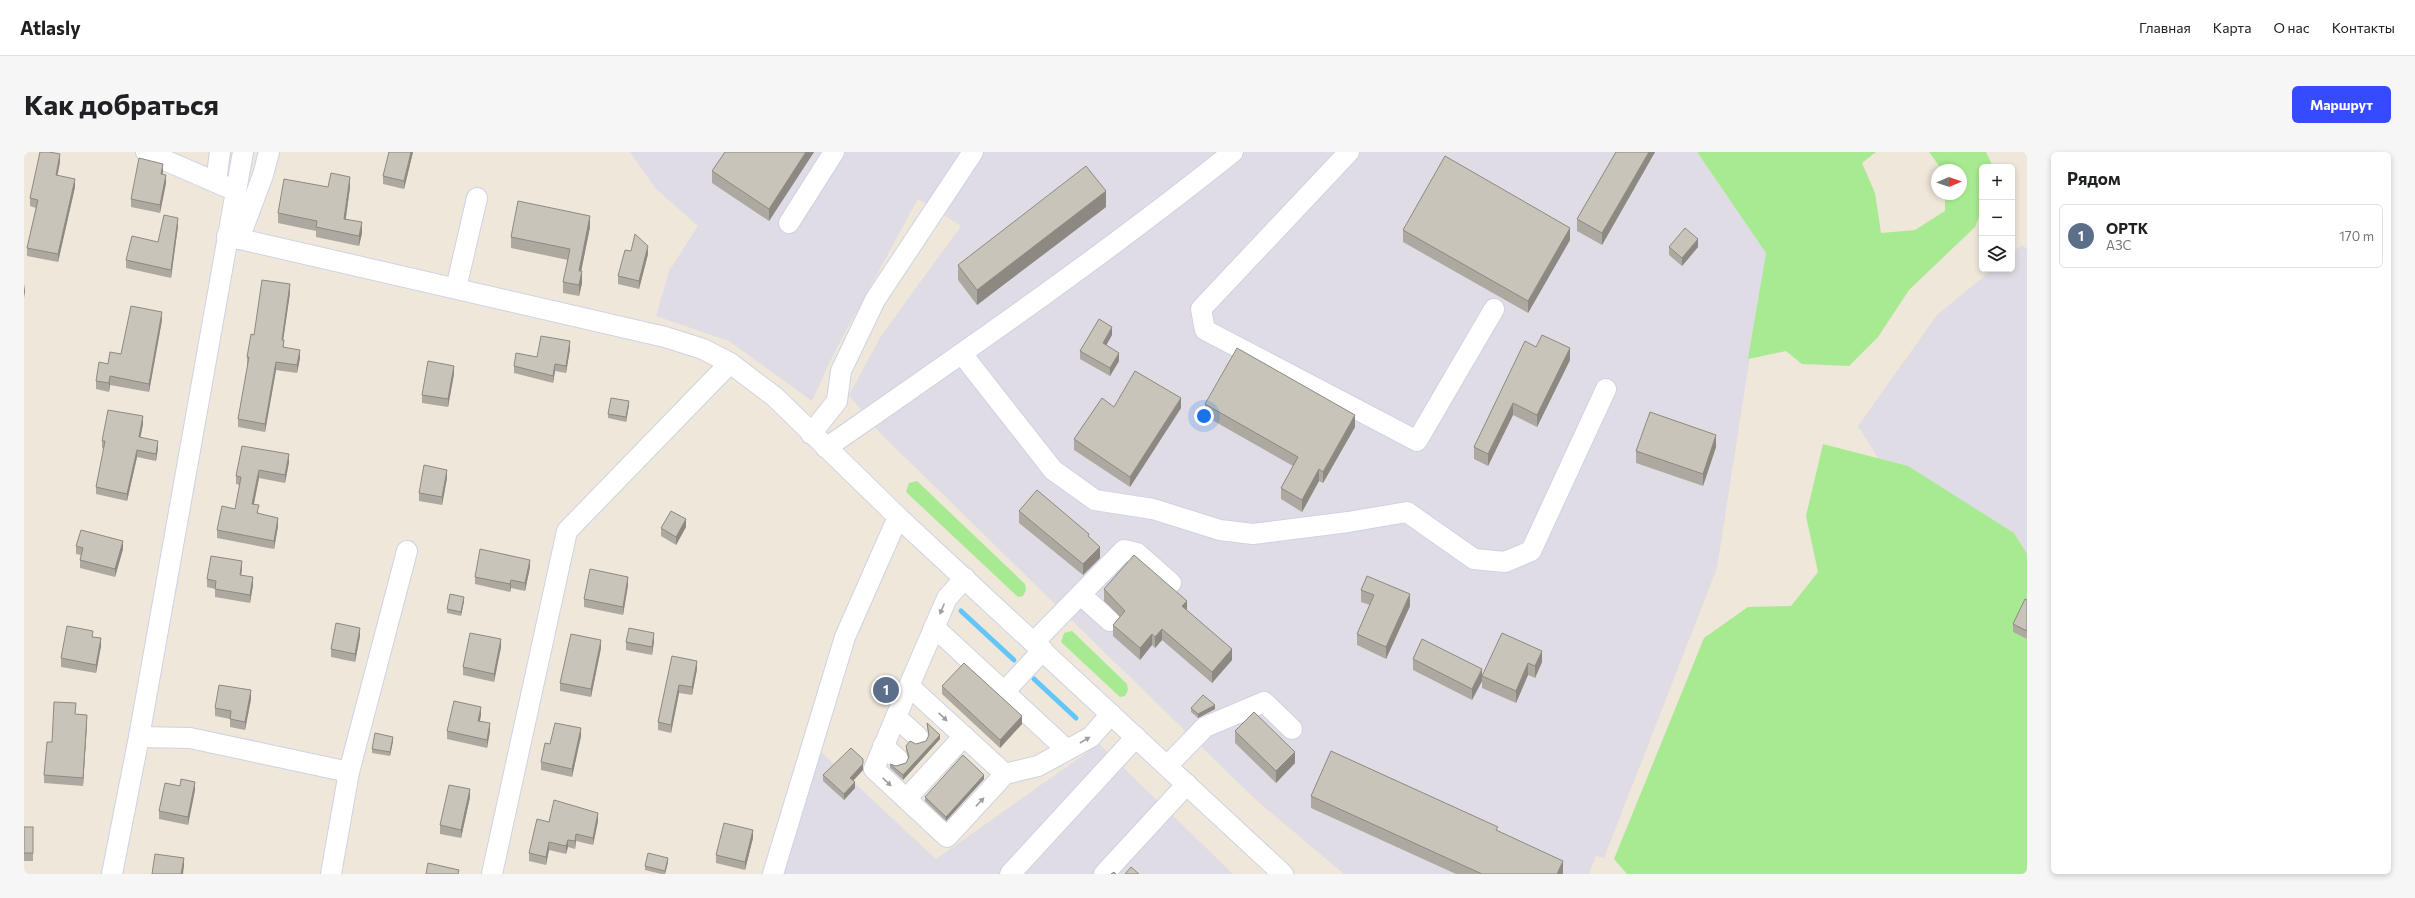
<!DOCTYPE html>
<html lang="ru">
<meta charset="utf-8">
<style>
:root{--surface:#fff;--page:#f6f6f6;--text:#202124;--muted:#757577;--line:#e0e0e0;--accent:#364bff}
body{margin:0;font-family:Commissioner,sans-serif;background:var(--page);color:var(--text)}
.controls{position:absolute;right:12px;top:12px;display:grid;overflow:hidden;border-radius:6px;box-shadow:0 2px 6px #0003}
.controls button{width:36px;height:36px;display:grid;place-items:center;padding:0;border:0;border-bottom:1px solid var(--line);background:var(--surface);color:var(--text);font:20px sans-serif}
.compass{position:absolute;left:1907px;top:12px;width:36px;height:36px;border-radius:50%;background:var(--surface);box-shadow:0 2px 6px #0003;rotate:88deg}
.you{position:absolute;left:1180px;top:264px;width:14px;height:14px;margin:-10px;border:3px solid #fff;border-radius:50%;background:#1a73e8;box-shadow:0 0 0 6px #1a73e833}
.badge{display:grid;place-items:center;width:26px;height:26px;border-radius:50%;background:var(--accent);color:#fff;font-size:13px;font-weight:700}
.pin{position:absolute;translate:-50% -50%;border:2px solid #fff;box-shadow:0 1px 4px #0006}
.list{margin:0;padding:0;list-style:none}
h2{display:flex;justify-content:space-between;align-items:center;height:52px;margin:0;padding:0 16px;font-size:17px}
h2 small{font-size:13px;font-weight:400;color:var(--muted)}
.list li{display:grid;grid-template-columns:26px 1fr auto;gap:12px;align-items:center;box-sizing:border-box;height:64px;margin:0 8px 8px;padding:0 8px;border:1px solid var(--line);border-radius:6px}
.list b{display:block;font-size:15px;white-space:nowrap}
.list p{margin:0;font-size:13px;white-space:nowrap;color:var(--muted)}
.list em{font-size:13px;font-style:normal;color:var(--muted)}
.icon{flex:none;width:22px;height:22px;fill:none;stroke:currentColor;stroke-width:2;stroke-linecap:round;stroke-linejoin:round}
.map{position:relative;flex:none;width:2003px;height:722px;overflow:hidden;border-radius:6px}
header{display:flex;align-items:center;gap:24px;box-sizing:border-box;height:56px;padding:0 20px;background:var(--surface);border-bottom:1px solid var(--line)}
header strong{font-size:19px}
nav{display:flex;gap:22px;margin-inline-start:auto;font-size:14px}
.intro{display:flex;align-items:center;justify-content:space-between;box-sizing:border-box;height:96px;padding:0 24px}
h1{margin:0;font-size:28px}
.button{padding:10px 18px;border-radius:6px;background:var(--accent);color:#fff;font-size:14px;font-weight:700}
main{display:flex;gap:24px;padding:0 24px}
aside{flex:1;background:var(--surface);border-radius:6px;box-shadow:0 2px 6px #0003}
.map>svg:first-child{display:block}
</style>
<header>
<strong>Atlasly</strong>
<nav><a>Главная</a><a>Карта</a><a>О нас</a><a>Контакты</a></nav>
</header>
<div class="intro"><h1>Как добраться</h1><a class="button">Маршрут</a></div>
<main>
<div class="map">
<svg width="2003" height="722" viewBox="0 0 2003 722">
<rect width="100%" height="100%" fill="#eee7da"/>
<!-- industrial -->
<g fill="#dfdce5">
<polygon points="606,0 1673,0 1742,101 1693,416 1580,706 1572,704 1565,722 1320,722 1232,648 854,279 825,243 857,184 937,74 894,47 811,199 788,249 705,189 632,164 645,119 674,74 632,37"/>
<polygon points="1998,93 2003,97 2003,515 1961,476 1834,274 1913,163 1969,117 1988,117 1988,101"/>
<polygon points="1075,592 1209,722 759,722 796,599 912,707"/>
</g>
<!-- green -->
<g fill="#a8ea91">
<polygon points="1673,0 1852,0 1838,11 1851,41 1857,81 1891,78 1921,59 1921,42 1937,42 1937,18 1918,18 1905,0 1962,0 1969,15 1958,15 1958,57 1951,75 1885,138 1854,185 1825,214 1778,212 1762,199 1724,207 1742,101"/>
<polygon points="1799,292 1884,314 1990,381 2003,402 2003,722 1603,722 1590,707 1680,486 1724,455 1767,454 1794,420 1782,364"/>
<polygon points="893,329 1001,432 1002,438 999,444 994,445 882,340 885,331"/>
<polygon points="1048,479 1103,532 1104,538 1101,544 1096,545 1037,490 1040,481"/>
</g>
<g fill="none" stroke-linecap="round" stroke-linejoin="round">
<!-- stream -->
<g stroke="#63c6fa" stroke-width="5">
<polyline points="937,459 990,508"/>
<polyline points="1010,527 1052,566"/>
</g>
<defs>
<g id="minor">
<polyline points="122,0 212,39"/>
<polyline points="1325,0 1177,157 1181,178 1393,289 1470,157"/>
<polyline points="192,30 196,0"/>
<polyline points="765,71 810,0"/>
<polyline points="203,84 641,185 679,197 706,211 751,245 874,365 1259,722"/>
<polyline points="215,87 239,23 245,0"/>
<polyline points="432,136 453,46"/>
<polyline points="938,202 1029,318 1071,348 1129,357 1196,378 1229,382 1324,370 1383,360 1450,407 1481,410 1507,399 1582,237"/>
<polyline points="787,282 813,249 817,219 851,148 949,0"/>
<path d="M802 296C940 200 1078 105 1209 0"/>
<polyline points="941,426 923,446 885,534 981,622 1014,614 1067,585 1087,562"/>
<polyline points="1057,443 1086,469"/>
<polyline points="910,475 1043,598"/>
<polyline points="1010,490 1100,398 1113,401 1147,431"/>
<polyline points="885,534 850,617 923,685 981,622"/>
<polyline points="980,540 1019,498"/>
<polyline points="872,565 894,585"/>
<polyline points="115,585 166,586 325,620"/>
<polyline points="859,594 874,607"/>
<polyline points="1143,614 1181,575 1240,550 1268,577"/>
<polyline points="882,647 940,584"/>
<polyline points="88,722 115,585 219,0"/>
<polyline points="307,722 325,620 383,399"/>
<polyline points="468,722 543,379 706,211"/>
<polyline points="749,722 821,485 874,365"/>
<polyline points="986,722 1112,585"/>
<polyline points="1080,722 1163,632"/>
</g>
</defs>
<!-- minor casing -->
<use href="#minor" stroke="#cfd2e4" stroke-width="22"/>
<!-- minor -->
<use href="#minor" stroke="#fff" stroke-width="20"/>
</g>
<!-- wall -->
<g fill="#ada9a0">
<polygon points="365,0 389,0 380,37 359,32 359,24"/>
<polygon points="701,0 790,0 745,69 688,31 688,19"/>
<polygon points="1592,0 1631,0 1578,93 1553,79 1553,67"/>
<polygon points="36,10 33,23 51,35 34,110 3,104 3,96 12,56 6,54 6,46"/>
<polygon points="139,20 138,22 142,31 136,61 107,55 107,47"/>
<polygon points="304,35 326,35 322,67 338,81 335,94 292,85 292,79 254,71 254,61"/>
<polygon points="1082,55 953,153 934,128 934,113"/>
<polygon points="154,74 147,126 102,116 102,108 134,90"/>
<polygon points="566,75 557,119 558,131 555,144 539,141 539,130 544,108 487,96 487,85"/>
<polygon points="1379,78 1546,88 1504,161 1379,90"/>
<polygon points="1645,95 1674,95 1658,114 1645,103"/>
<polygon points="607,99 624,102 615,137 594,132 594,124"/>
<polygon points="266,141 259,188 260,195 276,206 273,221 252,218 241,280 214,275 214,267 224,213 223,213 223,205 230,183"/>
<polygon points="138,168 125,240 86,233 85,240 72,237 72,229 84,212 97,202"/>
<polygon points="1088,183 1082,193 1095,209 1086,224 1056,207 1056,199"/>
<polygon points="1512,195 1546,208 1513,275 1489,263 1464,314 1450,307 1450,295"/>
<polygon points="546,197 542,221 531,219 529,231 490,221 490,214"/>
<polygon points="430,222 424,255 398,251 398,243"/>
<polygon points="1181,252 1331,275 1299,331 1295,329 1278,360 1257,347 1257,336 1269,314 1181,264"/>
<polygon points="605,253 602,270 584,266 584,262"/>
<polygon points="1157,256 1106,335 1050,298 1050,287"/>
<polygon points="119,272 116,285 134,296 132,309 113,305 103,349 72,342 72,335 80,297 78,296 78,289"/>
<polygon points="218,294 265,310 261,331 235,326 230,352 235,362 254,374 250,397 193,386 193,378 211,357 216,333 212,332 212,324"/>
<polygon points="1692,295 1679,334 1612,311 1612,299"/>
<polygon points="423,326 418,353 395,349 395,341"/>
<polygon points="995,359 1065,386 1076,406 1059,423 995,371"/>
<polygon points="662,375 652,393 637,384 637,376"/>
<polygon points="52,394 99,397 91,425 56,416 56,408 57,403 52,402"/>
<polygon points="506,415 501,439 487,436 486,440 451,432 451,425"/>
<polygon points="218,417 217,423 229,433 226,451 191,445 191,437 183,435 183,427"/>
<polygon points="604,433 599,463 560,455 560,447"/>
<polygon points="1080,437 1163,458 1208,508 1188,531 1138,488 1131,496 1128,493 1116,508 1089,484 1089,473 1096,465 1080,449"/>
<polygon points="1337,438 1386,454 1362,507 1333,493 1333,482 1346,453 1337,450"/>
<polygon points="2003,448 2003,487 1989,480 1989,472"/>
<polygon points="440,449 437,464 423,461 423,457"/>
<polygon points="336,484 331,510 307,505 307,497"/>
<polygon points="69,485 77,494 72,521 37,515 37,506"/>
<polygon points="630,489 628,503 602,498 602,490"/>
<polygon points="477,495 470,530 439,523 439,515"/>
<polygon points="577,496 567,545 536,539 536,531"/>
<polygon points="1518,499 1518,510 1511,526 1504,523 1492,551 1458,536 1458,524"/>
<polygon points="648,504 673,517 668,543 655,541 647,581 634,578 634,570"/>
<polygon points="1389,507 1458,529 1448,548 1389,518"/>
<polygon points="918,534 998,572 976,596 918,542"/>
<polygon points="227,547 221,578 206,575 206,567 191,564 191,556"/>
<polygon points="1167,556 1191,557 1174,566 1167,560"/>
<polygon points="51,562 63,571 59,634 20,631 20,623 28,590"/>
<polygon points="457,563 456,569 466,579 463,596 423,587 423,579"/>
<polygon points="903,571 916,587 879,628 866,616 866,612 872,614 882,611 884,606 882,598 882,594 892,592 902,589 905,584 903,575"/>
<polygon points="1211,579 1271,611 1252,631 1211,591"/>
<polygon points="557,584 548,625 517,618 517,610 526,592"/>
<polygon points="369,589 366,604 348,601 348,597"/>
<polygon points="839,613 839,618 829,629 831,636 820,648 799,629 799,623"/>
<polygon points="960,627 922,669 901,649 901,645"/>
<polygon points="171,638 164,673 135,667 135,659"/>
<polygon points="1287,644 1474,679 1539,721 1539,722 1432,722 1287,656"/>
<polygon points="446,645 437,686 416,682 416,673"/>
<polygon points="574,669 569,693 552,689 551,697 544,695 542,702 525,698 522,713 505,709 505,701 525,670"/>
<rect x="0" y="675" width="9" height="34"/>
<polygon points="729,686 721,718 692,711 692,703"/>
<polygon points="644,710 641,722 637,722 621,718 621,714"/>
</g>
<!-- shaded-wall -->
<g fill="#8d8982">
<polygon points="387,0 389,0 380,37 380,29"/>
<polygon points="782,0 790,0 745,69 745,57"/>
<polygon points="1625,0 1631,0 1578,93 1578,81"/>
<polygon points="36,2 36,10 32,31 32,23"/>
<polygon points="139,12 139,20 137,30 137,22"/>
<polygon points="142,23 142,31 136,61 136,53"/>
<polygon points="326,25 326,35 320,77 320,67"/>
<polygon points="51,27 51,35 34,110 34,102"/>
<polygon points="1082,39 1082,55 953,153 953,138"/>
<polygon points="566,64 566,75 555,130 555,119"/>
<polygon points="154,66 154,74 147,126 147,118"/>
<polygon points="338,70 338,81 335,94 335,84"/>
<polygon points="1546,76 1546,88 1504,161 1504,149"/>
<polygon points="1674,87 1674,95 1658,114 1658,106"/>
<polygon points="624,94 624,102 615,137 615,129"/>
<polygon points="558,119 558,131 555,144 555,133"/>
<polygon points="1,132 1,140 0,146 0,138"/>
<polygon points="266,132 266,141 258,196 258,188"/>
<polygon points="138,160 138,168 125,240 125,232"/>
<polygon points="1088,175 1088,183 1079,199 1079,191"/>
<polygon points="546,189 546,197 542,221 542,214"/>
<polygon points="1546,196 1546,208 1513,275 1513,263"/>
<polygon points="276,198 276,206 273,221 273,213"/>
<polygon points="1095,201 1095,209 1086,224 1086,216"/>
<polygon points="252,210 252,218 241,280 241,272"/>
<polygon points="531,212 531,219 529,231 529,224"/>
<polygon points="430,214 430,222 424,255 424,247"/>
<polygon points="86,224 86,233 85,240 85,231"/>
<polygon points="1157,246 1157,256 1106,335 1106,325"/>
<polygon points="605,249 605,253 602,270 602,265"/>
<polygon points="1489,251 1489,263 1464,314 1464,302"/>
<polygon points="1331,263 1331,275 1299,331 1299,320"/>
<polygon points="119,264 119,272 115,293 115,285"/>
<polygon points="1692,283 1692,295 1679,334 1679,322"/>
<polygon points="134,289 134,296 132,309 132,302"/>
<polygon points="113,298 113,305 103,349 103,342"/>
<polygon points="265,302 265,310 261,331 261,323"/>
<polygon points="1295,317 1295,329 1278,360 1278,348"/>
<polygon points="235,318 235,326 228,360 228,352"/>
<polygon points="423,318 423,326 418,353 418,345"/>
<polygon points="254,366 254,374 250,397 250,389"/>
<polygon points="662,367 662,375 652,393 652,385"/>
<polygon points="99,389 99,397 91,425 91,417"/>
<polygon points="1076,395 1076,406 1059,423 1059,412"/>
<polygon points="506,408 506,415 501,439 501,431"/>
<polygon points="218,409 218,417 216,431 216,423"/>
<polygon points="229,425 229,433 226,451 226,443"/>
<polygon points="604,425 604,433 599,463 599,455"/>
<polygon points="487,428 487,436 486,440 486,432"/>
<polygon points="1386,442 1386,454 1362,507 1362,495"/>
<polygon points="440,445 440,449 437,464 437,460"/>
<polygon points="1163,449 1163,460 1158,454"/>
<polygon points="336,476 336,484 331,510 331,502"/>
<polygon points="1138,477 1138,488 1131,496 1131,485"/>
<polygon points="630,481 630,489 628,503 628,495"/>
<polygon points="1128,482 1128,493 1116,508 1116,496"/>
<polygon points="77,486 77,494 72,521 72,513"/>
<polygon points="477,487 477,495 470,530 470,522"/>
<polygon points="577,488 577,496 567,545 567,537"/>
<polygon points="1208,497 1208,508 1188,531 1188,520"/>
<polygon points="1518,499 1518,510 1511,526 1511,514"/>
<polygon points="673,509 673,517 668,543 668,535"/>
<polygon points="1504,511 1504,523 1492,551 1492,539"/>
<polygon points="1458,517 1458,529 1448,548 1448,537"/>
<polygon points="655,533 655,541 647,581 647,573"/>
<polygon points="227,538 227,547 221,578 221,570"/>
<polygon points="1191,553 1191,557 1174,566 1174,562"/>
<polygon points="457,555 457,563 454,577 454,569"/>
<polygon points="63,563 63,571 59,634 59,626"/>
<polygon points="998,564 998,572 976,596 976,588"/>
<polygon points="466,571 466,579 463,596 463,588"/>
<polygon points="557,576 557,584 548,625 548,617"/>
<polygon points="916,583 916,587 879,628 879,623"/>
<polygon points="369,585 369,589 366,604 366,600"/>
<polygon points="1271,600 1271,611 1252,631 1252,619"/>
<polygon points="839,607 839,618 826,632 826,626"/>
<polygon points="960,623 960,627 922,669 922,665"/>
<polygon points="171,630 171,638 164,673 164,665"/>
<polygon points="831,630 831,636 820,648 820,642"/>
<polygon points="446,637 446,645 437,686 437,678"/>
<polygon points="574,661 574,669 569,693 569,686"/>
<polygon points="729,678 729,686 721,718 721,710"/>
<polygon points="552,682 552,689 551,697 551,689"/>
<polygon points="544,688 544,695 542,702 542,694"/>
<polygon points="525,690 525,698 522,713 522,705"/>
<polygon points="160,706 160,714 159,722 157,722"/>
<polygon points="644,706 644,710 641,722 641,719"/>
<polygon points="1539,709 1539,722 1533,722"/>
</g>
<!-- building -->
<g fill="#c9c4ba" stroke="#8d8982">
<polygon points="16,0 25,0 36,2 32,23 51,27 34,102 3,96 14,48 6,46"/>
<polygon points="365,0 387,0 380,29 359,24"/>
<polygon points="701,0 782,0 745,57 688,19"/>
<polygon points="1592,0 1625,0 1578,81 1553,67"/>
<polygon points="1421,4 1546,76 1504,149 1379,78"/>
<polygon points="115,6 139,12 137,22 142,23 136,53 107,47"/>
<polygon points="1062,14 1082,39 953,138 934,113"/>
<polygon points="307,21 326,25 320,67 338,70 335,84 292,75 293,69 254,61 260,27 304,35"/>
<polygon points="494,49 566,64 555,119 558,119 555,133 539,130 546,97 487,85"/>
<polygon points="140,63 154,66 147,118 102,108 108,84 134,90"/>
<polygon points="1661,76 1674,87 1658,106 1645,95"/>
<polygon points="611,82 624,94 615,129 594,124 601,98 607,99"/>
<polygon points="238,128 266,132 258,188 260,188 259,195 276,198 273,213 252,210 241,272 214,267 225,205 223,205 227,182 230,183"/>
<polygon points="107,154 138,160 125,232 86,224 85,231 72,229 75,210 84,212 86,200 97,202"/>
<polygon points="1075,167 1088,175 1079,191 1095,201 1086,216 1056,199"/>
<polygon points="1518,183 1546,196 1513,263 1489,251 1464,302 1450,295 1501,189 1512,195"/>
<polygon points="517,184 546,189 542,214 531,212 529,224 490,214 492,201 513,205"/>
<polygon points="1213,196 1331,263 1299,320 1295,317 1278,348 1257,336 1274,305 1181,252"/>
<polygon points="404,209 430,214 424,247 398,243"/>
<polygon points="1111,219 1157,246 1106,325 1050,287 1078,246 1090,255"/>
<polygon points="587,246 605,249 602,265 584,262"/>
<polygon points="84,258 119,264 115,285 134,289 132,302 113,298 103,342 72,335 81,289 78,289"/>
<polygon points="1626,260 1692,283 1679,322 1612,299"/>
<polygon points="218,294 265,302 261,323 235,318 228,352 235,353 233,361 254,366 250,389 193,378 198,354 211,357 217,325 212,324"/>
<polygon points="400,313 423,318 418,345 395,341"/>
<polygon points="1013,338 1065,382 1064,384 1076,395 1059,412 995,359"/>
<polygon points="647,359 662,367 652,385 637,376"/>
<polygon points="57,378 99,389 91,417 56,408 59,396 52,394"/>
<polygon points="456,397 506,408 501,431 487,428 486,432 451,425"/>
<polygon points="1110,403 1163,449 1158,454 1208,497 1188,520 1138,477 1131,485 1128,482 1116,496 1089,473 1101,459 1080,437"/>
<polygon points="187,404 218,409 216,423 229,425 226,443 191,437 192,429 183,427"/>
<polygon points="566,417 604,425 599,455 560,447"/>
<polygon points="1343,424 1386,442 1362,495 1333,482 1350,443 1337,438"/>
<polygon points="426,442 440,445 437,460 423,457"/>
<polygon points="2001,447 2003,448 2003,479 1989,472"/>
<polygon points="312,471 336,476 331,502 307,497"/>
<polygon points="43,474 69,479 68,485 77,486 72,513 37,506"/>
<polygon points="605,476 630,481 628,495 602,490"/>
<polygon points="446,481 477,487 470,522 439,515"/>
<polygon points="1478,481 1518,499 1511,514 1504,511 1492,539 1458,524"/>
<polygon points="547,482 577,488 567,537 536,531"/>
<polygon points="1398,487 1458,517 1448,537 1389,507"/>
<polygon points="648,504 673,509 668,535 655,533 647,573 634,570"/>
<polygon points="940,511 998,564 976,588 918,534"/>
<polygon points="195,533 227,538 221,570 206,567 207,559 191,556"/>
<polygon points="1179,543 1191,553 1174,562 1167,556"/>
<polygon points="430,549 457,555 454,569 466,571 463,588 423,579"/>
<polygon points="30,550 52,551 51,562 63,563 59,626 20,623 23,590 28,590"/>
<polygon points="1230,560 1271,600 1252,619 1211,579"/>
<polygon points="531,571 557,576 548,617 517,610 521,591 526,592"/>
<polygon points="903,571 916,583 879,623 866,612 872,614 882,611 885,605 882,594 886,589 892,592 902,589 905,583"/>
<polygon points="351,581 369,585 366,600 348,597"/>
<polygon points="827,596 839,607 839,612 826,626 831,630 820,642 799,623"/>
<polygon points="1307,599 1474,675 1472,678 1539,709 1533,722 1458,722 1287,644"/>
<polygon points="939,603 960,623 922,665 901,645"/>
<polygon points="157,627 171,630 164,665 135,659 141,631 156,634"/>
<polygon points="425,633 446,637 437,678 416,673"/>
<polygon points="530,648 574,661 569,686 552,682 551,689 544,688 542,694 525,690 522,705 505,701 513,667 525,670"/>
<polygon points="700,671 729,678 721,710 692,703"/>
<rect x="0" y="675" width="9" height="26"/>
<polygon points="624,701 644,706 641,719 621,714"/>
<polygon points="131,702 160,706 157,722 128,722"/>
<polygon points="404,711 435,718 434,722 402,722"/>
<polygon points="1107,715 1115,722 1101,722"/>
<polygon points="1090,720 1092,722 1087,722"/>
</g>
<!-- one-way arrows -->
<defs><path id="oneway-solid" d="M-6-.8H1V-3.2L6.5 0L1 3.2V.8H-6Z"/></defs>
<g fill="#9f9f9f">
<use href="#oneway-solid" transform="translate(918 457) rotate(113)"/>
<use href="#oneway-solid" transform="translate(919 565) rotate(43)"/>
<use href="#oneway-solid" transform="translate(1061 588) rotate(-30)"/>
<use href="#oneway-solid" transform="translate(863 630) rotate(43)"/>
<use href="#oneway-solid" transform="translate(956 650) rotate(-47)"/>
</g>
</svg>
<div class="controls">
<button>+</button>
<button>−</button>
<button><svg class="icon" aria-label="layers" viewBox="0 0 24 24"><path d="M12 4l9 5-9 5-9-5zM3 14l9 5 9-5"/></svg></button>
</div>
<svg class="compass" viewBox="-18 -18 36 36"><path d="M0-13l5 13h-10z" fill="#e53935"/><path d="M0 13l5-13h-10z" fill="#757577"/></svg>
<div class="you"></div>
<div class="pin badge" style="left:862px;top:538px;background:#5c6f8a">1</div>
</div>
<aside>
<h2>Рядом<small></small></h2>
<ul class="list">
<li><span class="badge" style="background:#5c6f8a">1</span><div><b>ОРТК</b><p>АЗС</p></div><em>170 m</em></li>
</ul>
</aside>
</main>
